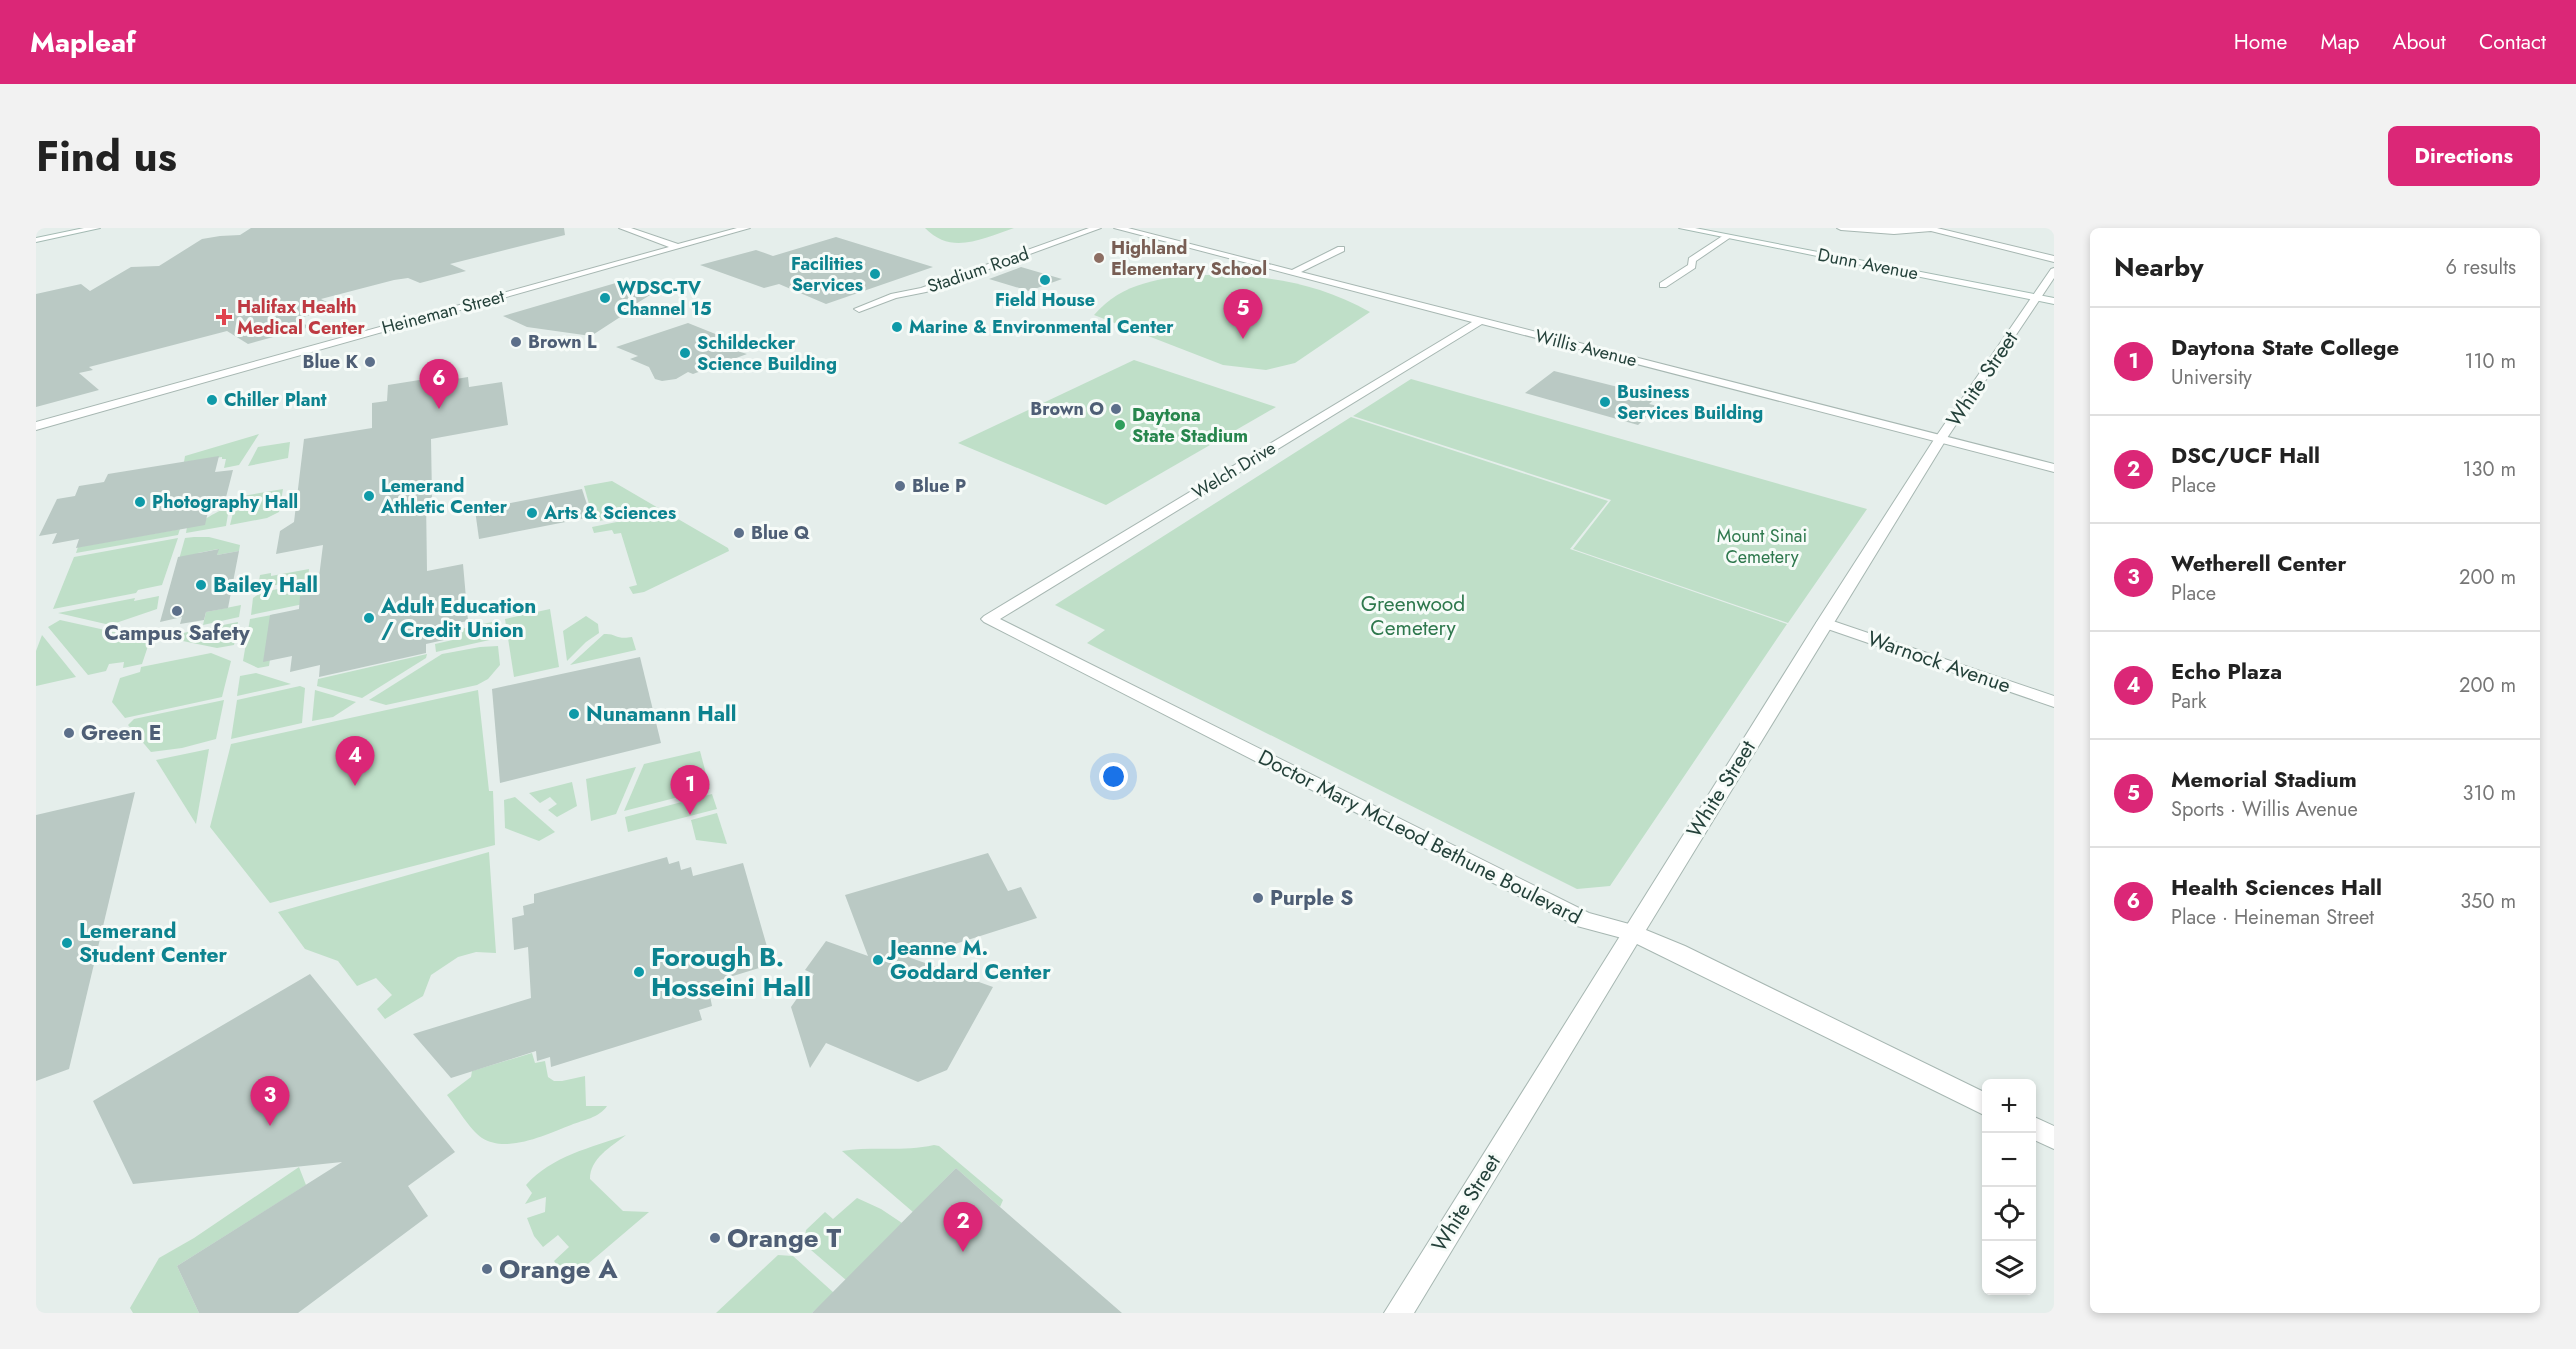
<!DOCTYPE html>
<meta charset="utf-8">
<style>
:root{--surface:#fff;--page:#f2f2f2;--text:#222;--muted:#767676;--line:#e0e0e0;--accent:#db2777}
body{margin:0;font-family:Jost,sans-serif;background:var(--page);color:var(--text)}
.controls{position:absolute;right:18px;bottom:18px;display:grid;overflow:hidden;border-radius:9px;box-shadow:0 3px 9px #0003}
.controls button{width:54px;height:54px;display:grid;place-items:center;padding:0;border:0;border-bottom:2px solid var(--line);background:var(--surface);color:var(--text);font:30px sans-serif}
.you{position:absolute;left:1078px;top:549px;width:21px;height:21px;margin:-15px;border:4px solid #fff;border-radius:50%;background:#1a73e8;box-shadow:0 0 0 9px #1a73e833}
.badge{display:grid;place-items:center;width:39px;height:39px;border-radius:50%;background:var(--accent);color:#fff;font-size:20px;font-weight:700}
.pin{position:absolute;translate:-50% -50px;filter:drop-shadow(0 2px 3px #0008)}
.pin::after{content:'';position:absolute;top:32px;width:21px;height:18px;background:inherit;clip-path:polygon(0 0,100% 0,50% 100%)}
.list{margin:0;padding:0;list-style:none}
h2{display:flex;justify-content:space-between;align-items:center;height:78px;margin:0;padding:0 24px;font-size:26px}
h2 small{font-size:20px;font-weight:400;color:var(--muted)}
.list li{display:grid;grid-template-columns:39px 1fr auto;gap:18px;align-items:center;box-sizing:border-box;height:108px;padding:0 24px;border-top:2px solid var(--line)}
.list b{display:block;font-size:22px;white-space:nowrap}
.list p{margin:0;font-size:20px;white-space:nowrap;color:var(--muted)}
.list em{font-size:20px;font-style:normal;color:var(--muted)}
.icon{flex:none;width:33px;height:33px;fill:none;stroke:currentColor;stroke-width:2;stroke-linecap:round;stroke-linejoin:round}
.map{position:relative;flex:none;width:2018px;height:1085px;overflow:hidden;border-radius:9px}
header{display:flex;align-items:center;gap:36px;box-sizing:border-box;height:84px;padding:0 30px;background:var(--accent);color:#fff}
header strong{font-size:28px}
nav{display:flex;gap:33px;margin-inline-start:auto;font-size:21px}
.intro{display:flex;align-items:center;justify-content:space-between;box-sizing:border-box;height:144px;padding:0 36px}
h1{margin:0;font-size:42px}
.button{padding:15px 27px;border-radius:9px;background:var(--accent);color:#fff;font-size:21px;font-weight:700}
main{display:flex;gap:36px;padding:0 36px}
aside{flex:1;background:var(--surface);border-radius:9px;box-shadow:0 3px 9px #0003}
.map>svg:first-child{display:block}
</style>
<header>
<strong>Mapleaf</strong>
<nav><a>Home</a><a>Map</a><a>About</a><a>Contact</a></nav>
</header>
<div class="intro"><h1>Find us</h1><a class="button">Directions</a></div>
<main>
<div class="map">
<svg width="2018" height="1085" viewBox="0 0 2018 1085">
<rect width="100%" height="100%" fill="#e5eeeb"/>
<!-- green -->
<g fill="#bfdfc8">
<path d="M889 0H978C947 10 916 28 889 0Z"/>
<path d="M1168 47C1231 47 1279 54 1334 84L1259 135 1230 142 1187 137 1058 87C1086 54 1127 49 1168 47Z"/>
<polygon points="1098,132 1240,179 1070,277 922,215"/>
<polygon points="1375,151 1831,281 1752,395 1537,321 1575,272 1317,188"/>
<polygon points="1315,189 1572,273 1534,321 1751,396 1574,658 1541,661 1051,415 1069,402 1019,377"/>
<polygon points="223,206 203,237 188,240 190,231 186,231 186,229 148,234 149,228"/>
<polygon points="254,214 252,230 212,238 222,219"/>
<polygon points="576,253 624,281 558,294 548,258"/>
<polygon points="247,261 243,284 231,290 194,297 201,269"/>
<path d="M193 280 190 298 150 305 151 299C166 295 182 281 193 280Z"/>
<polygon points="630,284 692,320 693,323 608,364 597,366 593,359 601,357 585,305 578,306 576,302 558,305 556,299"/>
<polygon points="144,301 142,307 40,325 42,319"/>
<polygon points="158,309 173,309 204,317 203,323 181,327 182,321 162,325 160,331 142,335 149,310"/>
<polygon points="142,310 126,357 102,362 100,365 17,381 38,329"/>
<polygon points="273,341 272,351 229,359 222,358 224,347 235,345 235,348"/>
<polygon points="279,354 277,374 215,387 217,370 226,364"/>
<polygon points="123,368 121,381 74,397 22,385 99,370 98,373"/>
<polygon points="205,377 203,389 167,397 170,384"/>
<polygon points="514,381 523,439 478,449 469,391"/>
<polygon points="241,386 233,438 222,440 207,433 214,391"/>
<polygon points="550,388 562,396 563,405 550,414 531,433 527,403"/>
<polygon points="24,392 114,412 106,436 87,440 88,434 73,436 70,443 52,447 12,399"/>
<polygon points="202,394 198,417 181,420 127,409"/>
<polygon points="456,394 458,411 400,424 399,416 421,411 420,402"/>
<path d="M568 406C580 405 580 412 596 409L600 422 534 437Z"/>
<polygon points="6,407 40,449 0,458 0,423"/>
<polygon points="462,418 464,437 452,451 441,457 350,477 333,472 406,426 444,419"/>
<polygon points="175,425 195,433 186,469 89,490 76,474 84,450 104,444 105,439"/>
<polygon points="391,426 390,430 326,470 281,458 282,451"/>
<polygon points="220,445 255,456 201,468 204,448"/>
<polygon points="264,458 269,460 266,495 195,511 201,472"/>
<polygon points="279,462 320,474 297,489 276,493"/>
<polygon points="442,462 453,563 457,563 459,617 234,675 174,599 195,516"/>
<polygon points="188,472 180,511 146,520 115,524 92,497 98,491"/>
<polygon points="173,521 160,596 120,532"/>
<polygon points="664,523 674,561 588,583 608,536"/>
<polygon points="600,539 580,586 555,593 550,551"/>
<polygon points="536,554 541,578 521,589 512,582 521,576 514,569 504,575 493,565"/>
<polygon points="676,566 681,581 592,604 589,589"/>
<polygon points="479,569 519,604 503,613 469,600 468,572"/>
<polygon points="681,585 691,616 660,612 655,592"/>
<polygon points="453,624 460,725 440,724 422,729 395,747 387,768 349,791 341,781 356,767 340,750 321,758 302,733 269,721 242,684"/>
<path d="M496 825 499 835 509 833 512 849 518 853H526L549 848 550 878H571C563 890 547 892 535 897 511 906 471 926 446 910 434 902 420 878 411 867L435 849 436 843Z"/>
<path d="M590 907C575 919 554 930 554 951L587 983 613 984 533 1052 518 1033 533 1019 522 1007 507 1019 498 1008 491 990 509 984 510 969 489 976 496 965 490 957C516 928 554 920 590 907Z"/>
<path d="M898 917 903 918 967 972 964 979 920 940 877 984 806 923C837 918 867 924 898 917Z"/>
<polygon points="263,939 270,957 141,1038 163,1085 97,1085 94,1080 123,1030 158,1010"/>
<polygon points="821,970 845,981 866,995 810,1052 768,1016 770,1002 789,984 797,991"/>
<polygon points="742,1027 757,1028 798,1065 776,1085 680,1085"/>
</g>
<!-- building -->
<g fill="#bac9c4">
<polygon points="215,0 528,0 529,7 414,36 430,43 384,55 372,50 358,52 285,71 302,80 259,91 274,99 212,116 191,103 53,139 57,142 43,145 63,162 0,179 0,66 45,56 54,63 95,39 123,38 166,11 184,8 204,7"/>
<polygon points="800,9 897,39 790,76 743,56 728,60 664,37 720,22 737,28"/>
<polygon points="985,39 1026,51 993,63 953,51"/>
<polygon points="590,52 619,64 590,82 595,82 555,108 491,99 467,88"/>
<polygon points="652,95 712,119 701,123 711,126 657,146 652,144 640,151 626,153 619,151 613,139 594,131 602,128 580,119"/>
<polygon points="1518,143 1590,161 1587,163 1618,171 1613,176 1622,178 1602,197 1489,165"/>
<polygon points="432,149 433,159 466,154 472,197 395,211 396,270 390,271 391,343 427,336 432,393 416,396 417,410 390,416 390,425 283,449 284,437 254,444 256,428 227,434 234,387 263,381 264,368 281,365 287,317 240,326 244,303 258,294 268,211 336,200 336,175 351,173 352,157 396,150 396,155"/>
<polygon points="183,228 179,244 197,242 188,277 173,279 169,297 40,320 43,311 16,316 21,305 3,308 21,271 39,268 43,258 68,254 72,246"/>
<polygon points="546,261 555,289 443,311 439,282"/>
<polygon points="183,321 181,327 203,323 192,380 170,384 168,392 144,396 146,389 124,394 142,329"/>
<polygon points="604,429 625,515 464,555 456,461"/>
<polygon points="99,564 33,841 0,853 0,587"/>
<polygon points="952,625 972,663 985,659 1001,690 875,730 957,759 911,842 882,854 790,815 774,840 755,779 778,746 769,742 790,713 832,728 809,667"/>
<polygon points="631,629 633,636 643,633 645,642 655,639 657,648 707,635 736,736 684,752 687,764 674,768 676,778 663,782 666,792 515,839 514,829 501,833 500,823 415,850 377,806 495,770 492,719 478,722 476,690 488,687 487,678 498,675 498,666"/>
<polygon points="274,746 419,924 372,958 392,988 262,1085 163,1085 141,1038 306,934 97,956 57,873"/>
<polygon points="920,940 964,979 1086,1085 776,1085"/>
</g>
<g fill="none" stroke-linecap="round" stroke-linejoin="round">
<defs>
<g id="minor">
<polygon points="583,0 595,0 642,16 701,0 714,0 0,202 0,194 633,19"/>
<polygon points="1053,0 1065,0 890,64 860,70 823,84 818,81 855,66 885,60"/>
<polygon points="1078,0 1092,0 1256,42 1302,19 1308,19 1308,23 1265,44 2018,236 2018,244 1446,96 964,391 1553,685 1604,699 1607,705 1604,711 1597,713 1541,698 948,394 945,391 948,388 1436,94"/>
<polygon points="1801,0 1901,0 2018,28 2018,34 1895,3 1858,6 1805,2"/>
<polygon points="1688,7 1695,9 1660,33 1659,40 1630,59 1624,59 1624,55 1652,37 1653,30"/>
<polygon points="1788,390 2018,468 2018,479 1783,398 1780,395"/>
</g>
<g id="tertiary">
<polygon points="2018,40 2018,50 1911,210 1610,702 1649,718 1950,865 1950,888 1601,716 1378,1085 1348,1085 1780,395 1899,210 2015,41"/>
<polygon points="1996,888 2018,898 2018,921 1996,911"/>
</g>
<g id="secondary">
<polygon points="48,0 64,0 0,14 0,10"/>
<polygon points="1643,0 1659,0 2018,70 2018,76"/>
</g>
</defs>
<!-- minor casing -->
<use href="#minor" stroke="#a7b7b2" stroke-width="2"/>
<!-- tertiary casing -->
<use href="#tertiary" stroke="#a7b7b2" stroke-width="2"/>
<!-- secondary casing -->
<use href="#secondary" stroke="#a4bab3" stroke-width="2"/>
<!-- minor -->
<use href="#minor" fill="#fff" fill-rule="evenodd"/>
<!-- tertiary -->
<use href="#tertiary" fill="#fff" fill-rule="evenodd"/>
<!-- secondary -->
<use href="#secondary" fill="#fff" fill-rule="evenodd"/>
</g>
<!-- markers -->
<circle fill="#8d6e63" stroke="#f6fbf8" stroke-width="2" cx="1063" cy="30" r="6"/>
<g fill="#0f9aa8" stroke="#f6fbf8" stroke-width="2">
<circle cx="839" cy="46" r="6"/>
<circle cx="1009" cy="52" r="6"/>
<circle cx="569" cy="70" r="6"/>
<circle cx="861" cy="99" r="6"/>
<circle cx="649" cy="125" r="6"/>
<circle cx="176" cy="172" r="6"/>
<circle cx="1569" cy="174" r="6"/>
<circle cx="333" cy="268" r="6"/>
<circle cx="104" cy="274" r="6"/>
<circle cx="496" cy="285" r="6"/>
<circle cx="165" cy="357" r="6"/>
<circle cx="333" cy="390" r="6"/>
<circle cx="538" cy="486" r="6"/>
<circle cx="31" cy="715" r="6"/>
<circle cx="842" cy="732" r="6"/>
<circle cx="603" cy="744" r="6"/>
</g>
<path fill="#e0444e" stroke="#f6fbf8" stroke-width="2" d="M185 80h6v6h6v6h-6v6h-6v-6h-6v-6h6z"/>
<g fill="#5c6f8a" stroke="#f6fbf8" stroke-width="2">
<circle cx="480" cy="114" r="6"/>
<circle cx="334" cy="134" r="6"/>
<circle cx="1080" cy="181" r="6"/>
<circle cx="864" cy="258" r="6"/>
<circle cx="703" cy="305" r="6"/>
<circle cx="141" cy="383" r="6"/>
<circle cx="33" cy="505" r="6"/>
<circle cx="1222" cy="670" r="6"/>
<circle cx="679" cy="1010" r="6"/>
<circle cx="451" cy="1041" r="6"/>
</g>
<circle fill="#2e9e5b" stroke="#f6fbf8" stroke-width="2" cx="1084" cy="197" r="6"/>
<g text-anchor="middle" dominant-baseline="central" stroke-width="6" stroke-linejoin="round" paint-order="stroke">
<!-- far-education labels -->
<g font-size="18" font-weight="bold" fill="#785e54" stroke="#f6fbf8" text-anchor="start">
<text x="1075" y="20">Highland<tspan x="1075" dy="21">Elementary School</tspan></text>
</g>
<!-- far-culture labels -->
<g font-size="18" font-weight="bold" fill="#0d838f" stroke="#f6fbf8" text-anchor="start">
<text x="827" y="36" text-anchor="end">Facilities<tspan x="827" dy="21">Services</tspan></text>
<text x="581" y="60">WDSC-TV<tspan x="581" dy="21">Channel 15</tspan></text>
<text x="1009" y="72" text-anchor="middle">Field House</text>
<text x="873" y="99">Marine &amp; Environmental Center</text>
<text x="661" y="115">Schildecker<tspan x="661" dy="21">Science Building</tspan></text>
<text x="1581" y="164">Business<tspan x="1581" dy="21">Services Building</tspan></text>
<text x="188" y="172">Chiller Plant</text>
<text x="345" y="258">Lemerand<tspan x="345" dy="21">Athletic Center</tspan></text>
<text x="116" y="274">Photography Hall</text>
<text x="508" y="285">Arts &amp; Sciences</text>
</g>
<!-- far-street labels -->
<g font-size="18" fill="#24413a" stroke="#f6fbf8">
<text transform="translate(1832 36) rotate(11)">Dunn Avenue</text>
<text transform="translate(942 42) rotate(-19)">Stadium Road</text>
<text transform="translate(407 84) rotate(-15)">Heineman Street</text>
<text transform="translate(1550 120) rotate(14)">Willis Avenue</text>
<text transform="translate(1198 242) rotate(-31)">Welch Drive</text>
</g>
<!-- far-health labels -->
<g font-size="18" font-weight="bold" fill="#be3a42" stroke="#f6fbf8" text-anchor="start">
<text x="201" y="79">Halifax Health<tspan x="201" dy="21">Medical Center</tspan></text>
</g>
<!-- far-service labels -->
<g font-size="18" font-weight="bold" fill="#4e5e75" stroke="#f6fbf8" text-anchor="start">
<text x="492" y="114">Brown L</text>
<text x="322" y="134" text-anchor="end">Blue K</text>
<text x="1068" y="181" text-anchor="end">Brown O</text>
<text x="876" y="258">Blue P</text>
<text x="715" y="305">Blue Q</text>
</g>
<!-- far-leisure labels -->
<g font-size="18" font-weight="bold" fill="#27864d" stroke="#f6fbf8" text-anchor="start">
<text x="1096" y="187">Daytona<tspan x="1096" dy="21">State Stadium</tspan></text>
</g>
<!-- far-park labels -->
<g font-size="18" fill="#2e784d" stroke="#f6fbf8">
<text x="1726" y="308">Mount Sinai<tspan x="1726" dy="21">Cemetery</tspan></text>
</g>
<!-- street labels -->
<g font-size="21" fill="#24413a" stroke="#f6fbf8">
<text transform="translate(1946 151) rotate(-56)">White Street</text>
<text transform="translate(1903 434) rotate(19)">Warnock Avenue</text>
<text transform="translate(1685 561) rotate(-58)">White Street</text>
<text transform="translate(1384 609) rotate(27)">Doctor Mary McLeod Bethune Boulevard</text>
<text transform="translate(1430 975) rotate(-58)">White Street</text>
</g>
<!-- culture labels -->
<g font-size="21" font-weight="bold" fill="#0d838f" stroke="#f6fbf8" text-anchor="start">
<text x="177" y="357">Bailey Hall</text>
<text x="345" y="378">Adult Education<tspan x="345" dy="24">/ Credit Union</tspan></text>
<text x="550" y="486">Nunamann Hall</text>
<text x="43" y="703">Lemerand<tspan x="43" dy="24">Student Center</tspan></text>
<text x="854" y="720">Jeanne M.<tspan x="854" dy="24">Goddard Center</tspan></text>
</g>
<!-- park labels -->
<g font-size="21" fill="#2e784d" stroke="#f6fbf8">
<text x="1377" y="376">Greenwood<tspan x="1377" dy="24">Cemetery</tspan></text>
</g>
<!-- service labels -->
<g font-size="21" font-weight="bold" fill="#4e5e75" stroke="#f6fbf8" text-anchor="start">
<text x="141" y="405" text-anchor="middle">Campus Safety</text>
<text x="45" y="505">Green E</text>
<text x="1234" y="670">Purple S</text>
</g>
<!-- near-culture labels -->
<g font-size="26" font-weight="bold" fill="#0d838f" stroke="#f6fbf8" text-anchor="start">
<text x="615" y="729">Forough B.<tspan x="615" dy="30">Hosseini Hall</tspan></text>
</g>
<!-- near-service labels -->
<g font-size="26" font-weight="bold" fill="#4e5e75" stroke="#f6fbf8" text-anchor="start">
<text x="691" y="1010">Orange T</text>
<text x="463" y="1041">Orange A</text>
</g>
</g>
</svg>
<div class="controls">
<button>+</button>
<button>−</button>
<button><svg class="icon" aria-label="locate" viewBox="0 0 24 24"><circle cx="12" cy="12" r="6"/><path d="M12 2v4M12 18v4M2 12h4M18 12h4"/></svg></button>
<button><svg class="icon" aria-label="layers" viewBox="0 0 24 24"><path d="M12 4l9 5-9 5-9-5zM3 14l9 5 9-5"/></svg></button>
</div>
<div class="you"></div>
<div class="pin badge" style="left:654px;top:587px">1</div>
<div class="pin badge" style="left:927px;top:1024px">2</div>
<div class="pin badge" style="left:234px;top:898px">3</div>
<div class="pin badge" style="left:319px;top:558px">4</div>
<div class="pin badge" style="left:1207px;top:111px">5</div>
<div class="pin badge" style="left:403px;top:181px">6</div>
</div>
<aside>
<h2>Nearby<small>6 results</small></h2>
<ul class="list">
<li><span class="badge">1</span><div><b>Daytona State College</b><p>University</p></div><em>110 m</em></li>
<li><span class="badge">2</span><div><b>DSC/UCF Hall</b><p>Place</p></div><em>130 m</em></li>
<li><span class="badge">3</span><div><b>Wetherell Center</b><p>Place</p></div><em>200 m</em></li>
<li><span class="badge">4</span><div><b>Echo Plaza</b><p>Park</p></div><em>200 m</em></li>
<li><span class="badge">5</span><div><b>Memorial Stadium</b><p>Sports · Willis Avenue</p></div><em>310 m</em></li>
<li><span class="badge">6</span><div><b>Health Sciences Hall</b><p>Place · Heineman Street</p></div><em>350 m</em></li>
</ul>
</aside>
</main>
